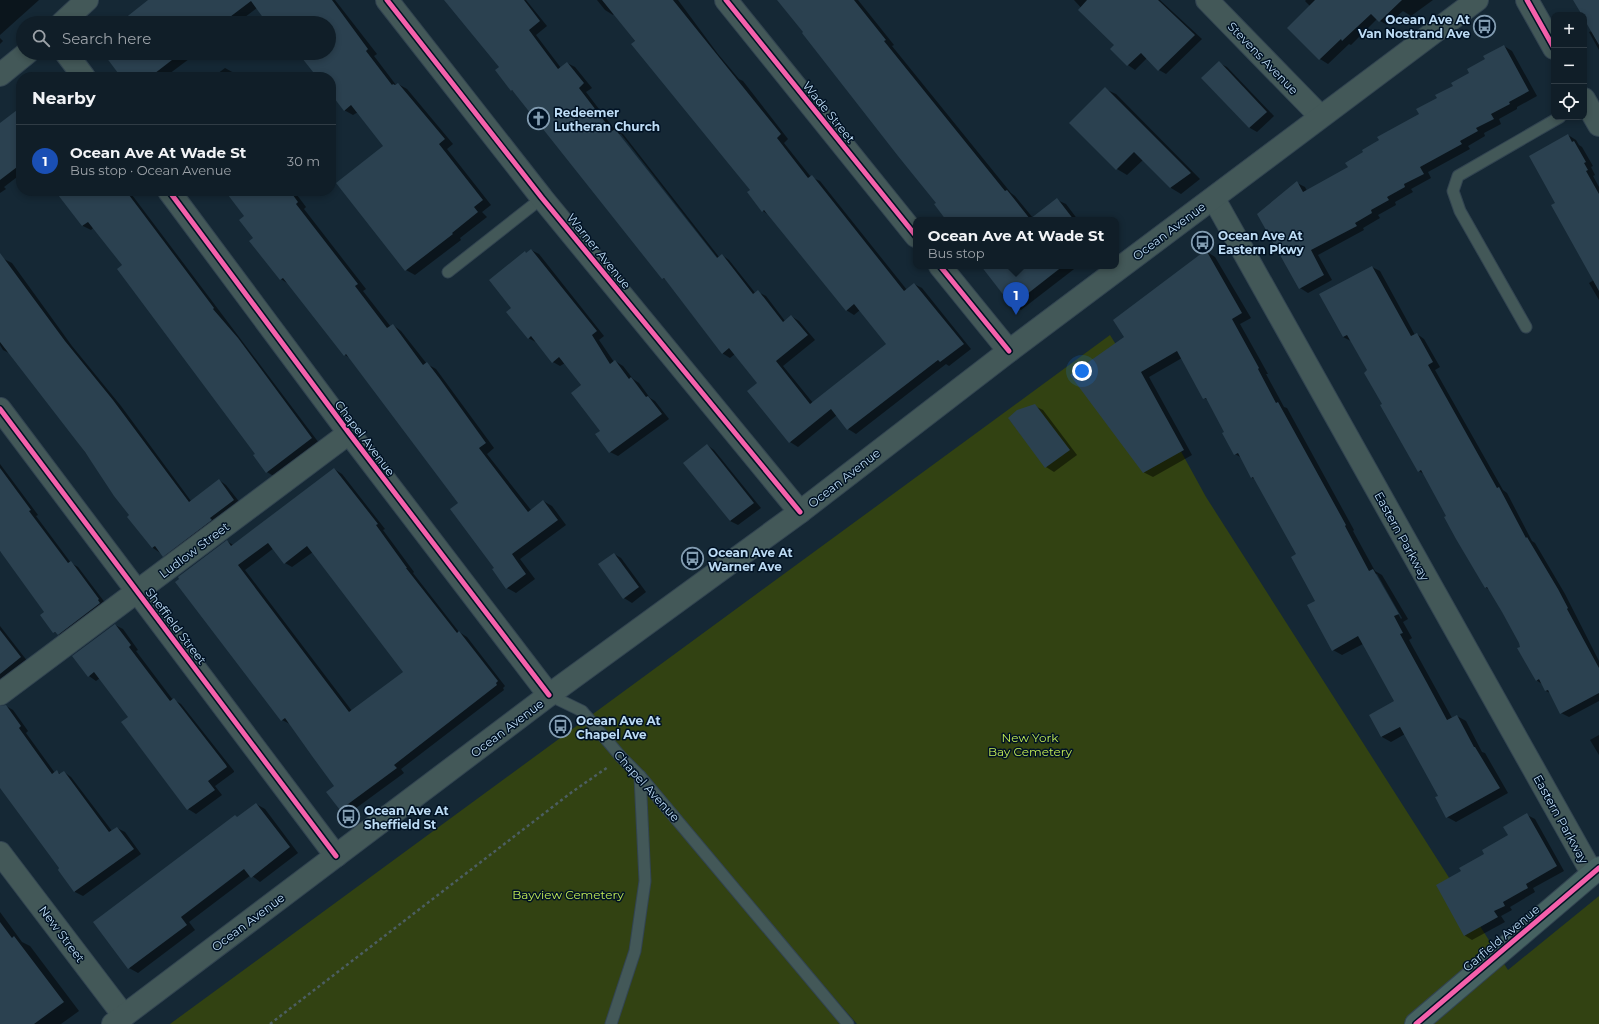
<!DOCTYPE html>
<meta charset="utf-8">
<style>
:root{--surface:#101e28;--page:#192730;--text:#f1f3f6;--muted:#9ca2a8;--line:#303c45;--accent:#bca0f2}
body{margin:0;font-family:Montserrat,sans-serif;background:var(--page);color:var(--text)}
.controls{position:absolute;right:12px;top:12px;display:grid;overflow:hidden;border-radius:8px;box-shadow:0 2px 6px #0003}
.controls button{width:36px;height:36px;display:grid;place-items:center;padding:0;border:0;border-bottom:1px solid var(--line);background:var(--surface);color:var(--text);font:20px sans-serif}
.you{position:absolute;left:1082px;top:371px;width:14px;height:14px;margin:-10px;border:3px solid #fff;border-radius:50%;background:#1a73e8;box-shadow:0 0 0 6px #1a73e833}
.badge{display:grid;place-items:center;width:26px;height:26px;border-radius:50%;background:var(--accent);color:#fff;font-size:13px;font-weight:700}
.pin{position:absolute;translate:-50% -33px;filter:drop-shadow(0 1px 2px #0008)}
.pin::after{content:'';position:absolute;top:21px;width:14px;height:12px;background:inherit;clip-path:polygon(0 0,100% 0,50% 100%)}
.popup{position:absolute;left:913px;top:217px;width:206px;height:52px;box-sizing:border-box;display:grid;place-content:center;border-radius:8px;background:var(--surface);filter:drop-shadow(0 1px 3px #0005);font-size:13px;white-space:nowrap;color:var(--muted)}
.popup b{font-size:15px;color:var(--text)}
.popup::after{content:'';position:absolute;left:50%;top:100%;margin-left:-8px;border:8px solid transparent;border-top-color:var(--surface)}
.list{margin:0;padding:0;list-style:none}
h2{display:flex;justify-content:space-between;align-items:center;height:52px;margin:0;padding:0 16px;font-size:17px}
h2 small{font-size:13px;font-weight:400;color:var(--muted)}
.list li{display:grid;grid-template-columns:26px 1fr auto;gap:12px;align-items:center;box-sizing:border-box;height:72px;padding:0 16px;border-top:1px solid var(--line)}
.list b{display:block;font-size:15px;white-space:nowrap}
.list p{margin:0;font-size:13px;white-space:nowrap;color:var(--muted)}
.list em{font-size:13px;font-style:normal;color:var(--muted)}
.icon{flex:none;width:22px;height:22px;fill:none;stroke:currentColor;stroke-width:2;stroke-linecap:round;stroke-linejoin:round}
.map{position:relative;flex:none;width:1599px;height:1024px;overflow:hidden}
.search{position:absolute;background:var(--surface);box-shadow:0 2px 6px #0003;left:16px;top:16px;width:320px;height:44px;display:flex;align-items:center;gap:10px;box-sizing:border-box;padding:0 14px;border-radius:22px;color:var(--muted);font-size:15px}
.panel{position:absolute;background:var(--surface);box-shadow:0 2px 6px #0003;left:16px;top:72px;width:320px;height:124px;border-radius:16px}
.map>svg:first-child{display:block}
</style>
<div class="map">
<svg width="1599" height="1024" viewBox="0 0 1599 1024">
<rect width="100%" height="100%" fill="#152835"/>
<!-- green -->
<polygon fill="#324212" points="1110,335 1172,435 1206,497 1508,970 1599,896 1599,1024 857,1024 656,794 846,1024 170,1024"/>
<!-- shadow -->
<g fill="#0007" fill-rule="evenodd">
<polygon points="0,0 39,0 0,35"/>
<polygon points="150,0 335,0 377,54 374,56 396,85 398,84 407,89 453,144 447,149 491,205 482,212 487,217 460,238 461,240 415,275 406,270 385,146 358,112 353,115 344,110 331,93 331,77 319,77 300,53 329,53 329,23 269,23 257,8 237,23 122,23"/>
<path d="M445 0H526L547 26 536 35 561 68 567 63 575 67 592 88 586 92 615 130 623 134 719 257 722 255 729 260 756 294 758 292 766 296 785 321 791 316 799 321 815 340 783 366 813 403 887 344 860 310 854 315 846 310 769 215 763 211 751 191 614 14 613 15 605 10 597 0H678L718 54 739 79 743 81 788 139 784 143 811 177 820 181 907 290 914 284 922 288 971 349 949 366 946 364 856 434 848 429 837 415 798 447 790 442 748 391 758 383 735 354 730 358 722 353 666 280 663 278 517 93 511 90 501 67ZM618 134H621L720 261 719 263Z"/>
<polygon points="779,0 858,0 894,45 892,46 1011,193 1015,196 1033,218 1057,200 1066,204 1078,220 957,220"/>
<polygon points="1074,0 1160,0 1202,39 1166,74 1159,70 1147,58 1135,70 1128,65 1115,45"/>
<polygon points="1306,0 1433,0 1411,16 1403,11 1387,25 1377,19 1351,45 1349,44 1328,64 1320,59 1289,28 1310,6 1305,1"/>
<polygon points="1574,0 1599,0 1599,50 1589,32 1592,31"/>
<polygon points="0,38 3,41 0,44"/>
<polygon points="1504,46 1512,51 1537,96 1517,107 1517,109 1499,119 1501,124 1484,133 1485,136 1468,146 1470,149 1428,172 1431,178 1411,189 1413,192 1395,202 1396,205 1378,215 1380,218 1363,228 1364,230 1318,255 1332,280 1308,293 1300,288 1297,183 1305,187 1307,191 1349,168 1364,153 1420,114"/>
<polygon points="104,53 197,53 165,77 123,77"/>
<polygon points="1219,63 1227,67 1274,116 1257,132 1250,128 1202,78"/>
<polygon points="225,68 234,73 237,77 213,77"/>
<polygon points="1105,89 1116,94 1200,179 1181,194 1171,188 1143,160 1127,175 1117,169"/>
<polygon points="21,108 21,174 4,187 6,189 0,193 0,126"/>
<polygon points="1568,135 1576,140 1579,145 1582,147 1593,166 1591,167 1595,175 1593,176 1599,187 1599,300 1589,283 1594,280 1556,203"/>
<polygon points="56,191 129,191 319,443 275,477 267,472 256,454 123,266 94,227 91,230 83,226"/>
<polygon points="226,191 294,191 306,207 304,209 366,289 363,291 391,327 393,325 401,331 427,364 436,369 494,448 487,454 531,510 543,501 552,506 566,525 520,559 535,579 516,593 507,588 460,503 350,358 345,355 290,285 281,279 255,238 246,216"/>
<polygon points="531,250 539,254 604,336 599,340 614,362 615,361 623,366 633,379 639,383 650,398 655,401 669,419 618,456 610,452 582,386 565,363 560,366 553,362 536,342 528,338 513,308 525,253 527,253"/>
<path d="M1206 251 1215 257 1251 318 1240 324 1268 374H1266L1284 407 1287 408 1354 530 1353 531 1375 571 1382 575 1408 619 1403 622 1412 638 1409 640 1452 718 1457 716 1466 721 1482 752 1485 753 1508 793 1456 822 1447 817 1439 796 1405 734 1391 742 1382 737 1370 715 1395 701 1363 644 1342 655 1333 650 1316 601 1298 555 1256 479 1252 478 1242 458 1235 454 1225 432 1208 400 1204 398 1182 358 1149 377 1192 455 1153 477 1143 472 1125 338ZM1375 574H1377L1402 618 1401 619Z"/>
<polygon points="4,259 12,263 72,346 121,406 191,501 219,480 226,485 241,504 171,560 153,548 63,421 11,354 3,350 0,345 0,262"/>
<polygon points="982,266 1078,266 1021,310 1012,305"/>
<polygon points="1372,267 1380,271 1415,335 1417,334 1424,339 1440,367 1435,370 1503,490 1507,493 1532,541 1535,543 1565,594 1599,661 1599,701 1569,717 1561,713 1550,693 1546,691 1542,684 1536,680 1520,643 1490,590 1485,587 1424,474 1419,471 1369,371 1351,341 1343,337"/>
<polygon points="1035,406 1043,410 1077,455 1054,472 1046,467 1009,419"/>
<polygon points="707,445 714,450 761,508 738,525 730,521"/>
<polygon points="0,464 38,515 36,516 71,563 78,567 106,604 66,639 54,632 45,613 3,553 0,551"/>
<path d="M334 469 342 474 385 529 383 530 414 572 413 573 459 632 467 637 505 686 503 688 504 690 401 769 404 773 348 814 341 810 328 792 335 786 290 724 282 720 227 541 233 545ZM274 548 285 563 292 567 313 552 404 672 352 711 245 570Z"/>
<polygon points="614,554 621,558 646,592 632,603 624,598"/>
<polygon points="115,625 123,629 138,650 136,651 173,700 174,700 181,704 234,771 234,772 215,786 222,795 196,814 188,809 122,723 130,717 100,678 96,681 89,676"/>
<polygon points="0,626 28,662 0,684"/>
<polygon points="6,706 13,710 28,731 26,733 55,773 57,772 61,774 64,772 71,777 112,831 117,828 125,832 141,854 83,896 75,892 59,870 61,869 0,779 0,707"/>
<polygon points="1599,735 1599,755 1590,740"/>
<polygon points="256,804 265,809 298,853 260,882 251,875 189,922 195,930 138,973 129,968 238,818"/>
<polygon points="1527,815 1535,819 1564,871 1533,888 1535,892 1510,907 1512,910 1501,916 1505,922 1472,940 1464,935 1462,872 1509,836"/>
<polygon points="0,912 22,942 30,946 79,1011 61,1024 0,1024"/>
</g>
<!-- building -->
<g fill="#2b4150" fill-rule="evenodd">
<polygon points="148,0 332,0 368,49 366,51 392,85 393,84 395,85 398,83 445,139 439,144 483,200 474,207 478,212 452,233 453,234 405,271 336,183 383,146 351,105 344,111 331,94 331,77 317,77 298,53 329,53 329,23 267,23 251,1 222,23 119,23"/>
<polygon points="444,0 524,0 540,21 529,30 558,69 567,62 584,83 579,88 612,131 615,129 717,258 722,254 753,294 758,290 783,322 791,315 808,335 776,361 810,404 886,344 854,304 846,311 764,210 762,212 747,192 750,190 631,44 635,41 602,0 673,0 781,134 777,138 808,178 812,175 904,291 914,283 964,344 940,362 938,360 847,430 831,409 789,443 747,391 757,383 729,348 722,354 664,278 662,279 512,90 511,91 495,70 499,67"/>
<polygon points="777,0 854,0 886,40 884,41 1005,191 1007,190 1030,219 1057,198 1074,220 946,220 934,204 936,203 898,156 802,33 803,32"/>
<polygon points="1087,0 1158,0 1195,35 1158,71 1141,53 1127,66 1110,49 1114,45 1078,10"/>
<polygon points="1315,0 1402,0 1379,22 1371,14 1342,41 1341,39 1319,60 1287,28"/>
<polygon points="1573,0 1599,0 1599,45 1584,19 1584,15 1582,15"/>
<polygon points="1504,45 1529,91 1509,102 1510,104 1491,114 1494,119 1476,128 1478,131 1460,141 1462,144 1420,167 1424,174 1404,184 1405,187 1387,197 1389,200 1371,210 1372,213 1355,223 1357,226 1311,250 1324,275 1299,289 1257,214 1297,181 1303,192 1348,167 1345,163 1363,152 1362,150 1379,140 1377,137 1419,114 1416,109 1437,98 1435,95 1453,86 1451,83 1469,73 1467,69 1485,59 1483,56"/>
<polygon points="103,53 181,53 150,77 121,77"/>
<polygon points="1219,61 1267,112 1249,128 1201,78"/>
<polygon points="1105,87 1191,173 1170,188 1134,152 1116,170 1069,123"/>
<polygon points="21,107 21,164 0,180 0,123"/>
<polygon points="1568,134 1572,142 1574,141 1586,162 1584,163 1588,170 1586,171 1599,194 1599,291 1551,205 1555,203 1529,156"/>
<polygon points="55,191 126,191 214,308 213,309 238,338 312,438 266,473 253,455 255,454 117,269 122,265 88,222 82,226"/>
<polygon points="225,191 290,191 298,202 296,204 358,284 355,286 387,328 393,324 423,365 427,362 440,379 486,443 479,448 528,512 543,500 558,520 512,554 526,574 506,589 492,569 494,568 450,509 458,503 346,354 344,356 283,278 280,280 249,241 253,238 239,220 244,216"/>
<polygon points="531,249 597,331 592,335 610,364 615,360 629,379 631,377 646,397 648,396 662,414 609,453 595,434 600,431 571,393 581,385 559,357 552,363 531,336 528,339 506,312 511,308 489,280 525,251 526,253"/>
<polygon points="1206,250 1242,313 1232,319 1259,368 1258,369 1276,403 1278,402 1346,525 1345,526 1369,571 1373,569 1399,614 1394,616 1403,633 1400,634 1427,683 1447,720 1457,715 1474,747 1475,747 1500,788 1446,818 1435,797 1438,796 1400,727 1381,737 1369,715 1394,701 1358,636 1332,651 1307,605 1315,601 1291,557 1296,554 1253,477 1251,478 1238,453 1234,455 1222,433 1224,432 1206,398 1203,399 1177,351 1141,372 1184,450 1143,473 1070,375 1124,337 1113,320"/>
<polygon points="0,253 65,341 113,400 189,502 219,479 234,500 210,518 212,520 163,557 155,546 152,548 127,517 129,515 114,496 85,452 0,342"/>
<polygon points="981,266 1063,266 1012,306"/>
<polygon points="1372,266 1411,336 1417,333 1433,362 1428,365 1497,488 1499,487 1526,538 1527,537 1558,589 1568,608 1567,609 1599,668 1599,693 1560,714 1548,690 1545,691 1539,679 1536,681 1517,648 1520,647 1519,643 1502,612 1487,587 1485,588 1456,539 1444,517 1446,516 1421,470 1418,472 1380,405 1382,404 1364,373 1367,370 1347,335 1343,337 1319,294"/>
<polygon points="1035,404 1070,450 1045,468 1008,418 1017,410"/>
<polygon points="707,444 754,503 730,521 683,463"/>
<polygon points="0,468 31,510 29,511 68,563 71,561 99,599 98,600 100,603 58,635 55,632 53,633 40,615 44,612 0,551"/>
<path d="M334 468 378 524 376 525 407 568H406L457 633 459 631 498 681 496 683 497 685 394 765 397 768 340 810 326 792 334 786 312 756 285 718 281 721 175 582 179 579 178 577 227 540 231 546ZM268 543 284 564 307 546 403 672 349 712 238 565Z"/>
<polygon points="614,553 639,587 623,599 598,564"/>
<polygon points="115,624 131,645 129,647 170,701 174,698 226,765 227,767 208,781 215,790 187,810 121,722 128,717 94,672 88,677 72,656"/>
<polygon points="0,630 21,657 0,674"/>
<polygon points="6,705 21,726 19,728 52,774 57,770 59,774 64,771 109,832 117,827 134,849 74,892 58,870 59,868 0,788 0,706"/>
<polygon points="256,803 290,847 251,878 244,869 181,917 187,925 128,969 93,922 235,815 237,817"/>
<polygon points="1527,813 1557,866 1526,884 1528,888 1503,902 1505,906 1494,911 1498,917 1464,936 1436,885 1461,871 1459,868 1484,854 1482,850 1508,835 1503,827"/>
<polygon points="0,922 12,938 14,936 64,1002 34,1024 0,1024"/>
</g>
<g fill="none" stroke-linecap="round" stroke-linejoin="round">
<defs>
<g id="service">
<polyline points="448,272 542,198"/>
<polyline points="1526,327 1460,211 1453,191 1458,176 1560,117"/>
<polyline points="549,695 582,711 621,757 640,776 848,1024"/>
<polyline points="611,1024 635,951 645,881 640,776"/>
</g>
<g id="minor">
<polyline points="387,0 542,198 800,512"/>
<polyline points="726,0 916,236"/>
<polyline points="1207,0 1320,116"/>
<polyline points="1527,0 1554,48"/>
<polyline points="62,23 87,0"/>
<polyline points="66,53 84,77"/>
<polyline points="0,75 27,53"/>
<polyline points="1584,99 1599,125"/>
<polyline points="169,191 349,433 549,695"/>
<polyline points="1214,199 1592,873"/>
<polyline points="940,266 1009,351"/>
<polyline points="0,409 336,856"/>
<polyline points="0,694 349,433"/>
<polyline points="0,853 124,1016"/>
</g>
<polyline id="tertiary" points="113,1024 549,695 800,512 1009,351 1477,0"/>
<polyline id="secondary" points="1416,1024 1599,868"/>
</defs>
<!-- service casing -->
<use href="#service" stroke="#324451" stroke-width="13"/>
<!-- minor casing -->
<use href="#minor" stroke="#324451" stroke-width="24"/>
<!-- tertiary casing -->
<use href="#tertiary" stroke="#324451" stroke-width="24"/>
<!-- secondary casing -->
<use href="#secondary" stroke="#324451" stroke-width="24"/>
<!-- path -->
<polyline stroke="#4c5e62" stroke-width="2.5" stroke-dasharray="3 3" stroke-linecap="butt" points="270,1024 572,792 608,767"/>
<!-- service -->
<use href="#service" stroke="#435858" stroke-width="11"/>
<!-- minor -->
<use href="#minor" stroke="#435858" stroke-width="22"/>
<!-- tertiary -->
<use href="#tertiary" stroke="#435858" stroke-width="22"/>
<!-- secondary -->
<use href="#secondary" stroke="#466261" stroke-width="22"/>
<defs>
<g id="cycleway">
<polyline points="387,0 542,198 800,512"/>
<polyline points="726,0 916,236"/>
<polyline points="1527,0 1554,48"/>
<polyline points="169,191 349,433 549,695"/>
<polyline points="940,266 1009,351"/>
<polyline points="0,409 336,856"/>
<polyline points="1416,1024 1599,868"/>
</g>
</defs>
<!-- cycleway casing -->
<use href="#cycleway" stroke="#001224" stroke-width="8"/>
<!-- cycleway -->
<use href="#cycleway" stroke="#f560ab" stroke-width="5"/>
</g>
<!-- icons -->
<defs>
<symbol id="bus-ring" viewBox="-11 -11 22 22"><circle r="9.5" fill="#001224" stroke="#829cb1" stroke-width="1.5"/><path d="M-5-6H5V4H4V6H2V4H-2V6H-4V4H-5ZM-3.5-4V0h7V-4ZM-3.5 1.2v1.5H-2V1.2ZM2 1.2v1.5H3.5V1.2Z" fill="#829cb1"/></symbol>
<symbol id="church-ring" viewBox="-11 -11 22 22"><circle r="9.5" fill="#001224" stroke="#829cb1" stroke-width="1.5"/><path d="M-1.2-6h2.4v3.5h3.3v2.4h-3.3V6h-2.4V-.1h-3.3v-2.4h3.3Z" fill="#829cb1"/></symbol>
</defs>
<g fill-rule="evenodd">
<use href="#bus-ring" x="1472" y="14" width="25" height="25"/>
<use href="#church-ring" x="526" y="106" width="25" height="25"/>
<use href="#bus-ring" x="1190" y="230" width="25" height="25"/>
<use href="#bus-ring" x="680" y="546" width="25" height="25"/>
<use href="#bus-ring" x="548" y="714" width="25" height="25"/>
<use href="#bus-ring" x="336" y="804" width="25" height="25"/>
</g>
<g text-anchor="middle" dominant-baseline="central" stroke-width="3" stroke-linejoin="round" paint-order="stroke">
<!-- poi labels -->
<g font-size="12" font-weight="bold" fill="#bcdbf4" stroke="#001224" text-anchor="start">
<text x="1470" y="19" text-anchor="end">Ocean Ave At<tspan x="1470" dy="14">Van Nostrand Ave</tspan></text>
<text x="554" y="112">Redeemer<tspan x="554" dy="14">Lutheran Church</tspan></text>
<text x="1218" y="235">Ocean Ave At<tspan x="1218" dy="14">Eastern Pkwy</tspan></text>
<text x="708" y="552">Ocean Ave At<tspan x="708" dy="14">Warner Ave</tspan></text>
<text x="576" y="720">Ocean Ave At<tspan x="576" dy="14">Chapel Ave</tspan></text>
<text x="364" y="810">Ocean Ave At<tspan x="364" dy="14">Sheffield St</tspan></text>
</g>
<!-- street labels -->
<g font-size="12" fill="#bcdbf4" stroke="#001224">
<text transform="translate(1263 58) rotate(46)">Stevens Avenue</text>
<text transform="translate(829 112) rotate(51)">Wade Street</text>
<text transform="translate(1169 231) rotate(-37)">Ocean Avenue</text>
<text transform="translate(599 251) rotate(51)">Warner Avenue</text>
<text transform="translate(365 438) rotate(53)">Chapel Avenue</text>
<text transform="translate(844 478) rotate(-38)">Ocean Avenue</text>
<text transform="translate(1402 536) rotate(61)">Eastern Parkway</text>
<text transform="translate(194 550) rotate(-37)">Ludlow Street</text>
<text transform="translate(176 626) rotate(53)">Sheffield Street</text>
<text transform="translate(507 728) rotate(-37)">Ocean Avenue</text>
<text transform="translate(647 786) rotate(48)">Chapel Avenue</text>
<text transform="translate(1561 819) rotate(61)">Eastern Parkway</text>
<text transform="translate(248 922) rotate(-37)">Ocean Avenue</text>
<text transform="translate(62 934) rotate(53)">New Street</text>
<text transform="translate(1501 938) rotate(-40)">Garfield Avenue</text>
</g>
<!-- park labels -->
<g font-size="12" fill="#c1eb55" stroke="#001224">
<text x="1030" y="737">New York<tspan x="1030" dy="14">Bay Cemetery</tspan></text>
<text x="568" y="894">Bayview Cemetery</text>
</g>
</g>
</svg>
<div class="controls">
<button>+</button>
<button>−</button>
<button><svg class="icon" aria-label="locate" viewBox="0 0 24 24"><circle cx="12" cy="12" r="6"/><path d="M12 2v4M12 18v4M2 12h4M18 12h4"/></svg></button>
</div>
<div class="you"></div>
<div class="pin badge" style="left:1016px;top:315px;background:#1a4fb4">1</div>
<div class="popup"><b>Ocean Ave At Wade St</b>Bus stop</div>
<div class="search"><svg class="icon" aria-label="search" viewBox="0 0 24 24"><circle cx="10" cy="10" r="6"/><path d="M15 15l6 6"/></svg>Search here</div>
<section class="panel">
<h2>Nearby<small></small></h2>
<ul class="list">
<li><span class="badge" style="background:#1a4fb4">1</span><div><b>Ocean Ave At Wade St</b><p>Bus stop · Ocean Avenue</p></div><em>30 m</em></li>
</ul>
</section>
</div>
